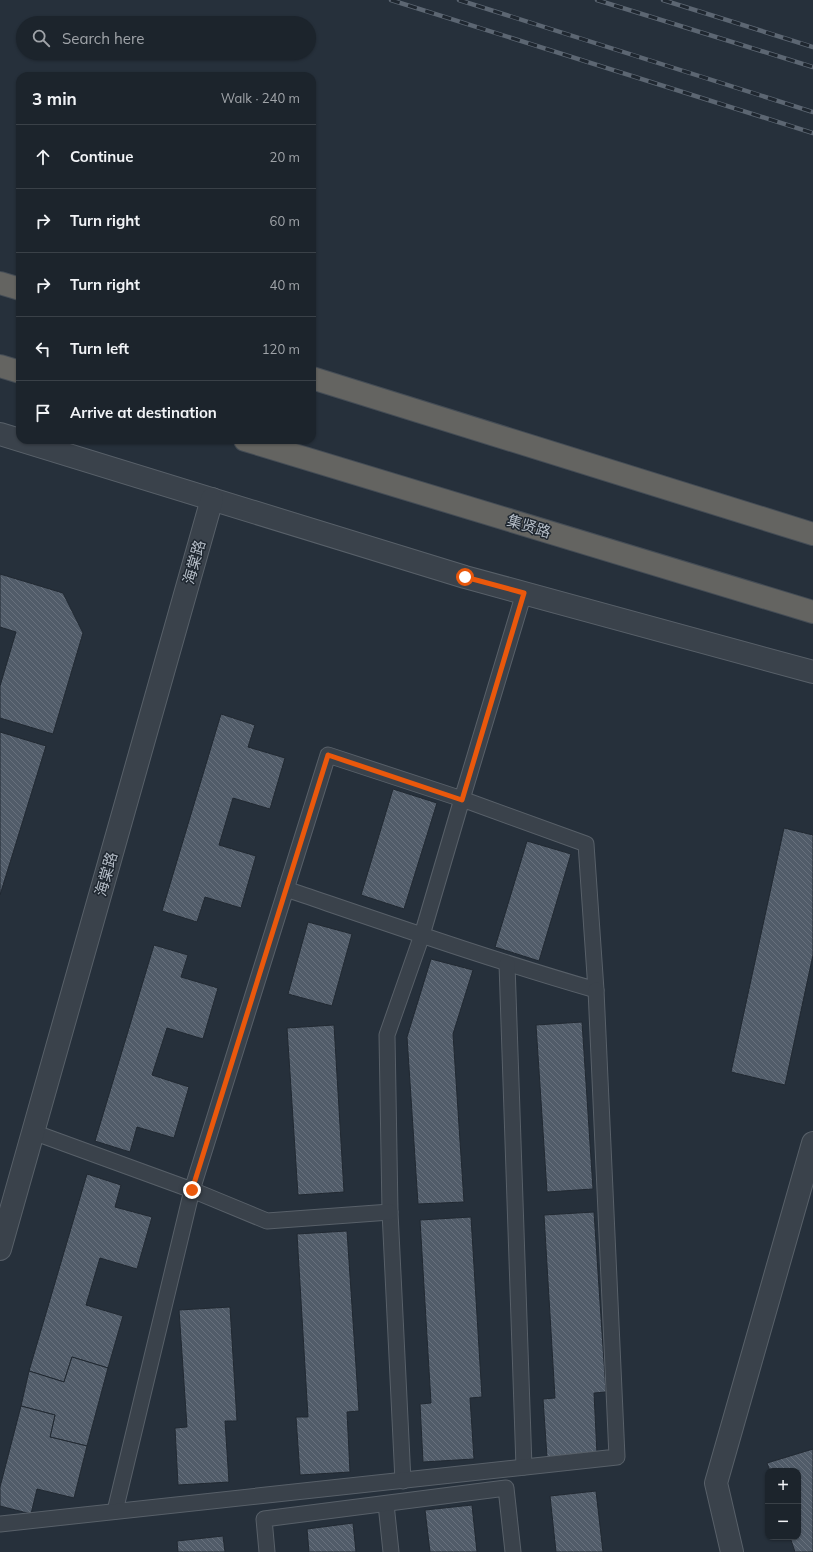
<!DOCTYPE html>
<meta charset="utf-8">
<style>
:root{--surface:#1c242c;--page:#252c34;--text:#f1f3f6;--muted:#a0a4a9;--line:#3a4148}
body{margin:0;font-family:Mulish,"Noto Sans SC",sans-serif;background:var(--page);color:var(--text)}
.controls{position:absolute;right:12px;bottom:12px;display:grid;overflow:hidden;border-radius:8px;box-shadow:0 1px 3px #0004}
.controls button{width:36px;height:36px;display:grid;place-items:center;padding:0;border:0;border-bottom:1px solid var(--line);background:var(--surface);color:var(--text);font:20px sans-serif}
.stop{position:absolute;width:12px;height:12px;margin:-9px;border:3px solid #ea580c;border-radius:50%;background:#fff}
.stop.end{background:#ea580c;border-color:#fff;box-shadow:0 1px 4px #0008}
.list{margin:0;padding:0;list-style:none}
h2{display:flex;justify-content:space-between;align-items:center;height:52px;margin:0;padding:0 16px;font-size:17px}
h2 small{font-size:13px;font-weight:400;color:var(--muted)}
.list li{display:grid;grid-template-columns:26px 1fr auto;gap:12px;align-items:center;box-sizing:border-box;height:64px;padding:0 16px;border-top:1px solid var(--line)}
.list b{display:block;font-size:15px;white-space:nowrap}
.list em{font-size:13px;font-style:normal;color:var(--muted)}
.icon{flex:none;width:22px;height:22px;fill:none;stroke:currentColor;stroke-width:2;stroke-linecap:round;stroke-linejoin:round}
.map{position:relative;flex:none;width:813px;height:1552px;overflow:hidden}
.search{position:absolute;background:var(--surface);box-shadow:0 1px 3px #0004;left:16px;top:16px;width:300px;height:44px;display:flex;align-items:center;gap:10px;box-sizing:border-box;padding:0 14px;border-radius:22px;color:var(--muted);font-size:15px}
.panel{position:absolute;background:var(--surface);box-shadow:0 1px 3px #0004;left:16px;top:72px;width:300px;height:372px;border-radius:12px}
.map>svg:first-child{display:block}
</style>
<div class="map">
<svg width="813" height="1552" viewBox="0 0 813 1552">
<defs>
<pattern id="building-back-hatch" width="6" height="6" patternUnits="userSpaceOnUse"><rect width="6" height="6" fill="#515c69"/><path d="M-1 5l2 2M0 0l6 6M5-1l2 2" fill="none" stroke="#68717d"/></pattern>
</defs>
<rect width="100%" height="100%" fill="#26303b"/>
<!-- building -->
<g fill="url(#building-back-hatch)" stroke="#212932">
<polygon points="0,574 63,593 83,633 53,734 0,718 0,686 16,632 0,627"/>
<polygon points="221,714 255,725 248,747 285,758 270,809 233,798 219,845 256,856 241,908 205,897 197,922 162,911"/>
<polygon points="0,732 46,746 0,895"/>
<polygon points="393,789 437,803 404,909 361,895"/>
<polygon points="784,828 813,835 813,955 785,1085 731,1072"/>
<polygon points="527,841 571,854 539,961 495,947"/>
<polygon points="308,922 352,934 332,1006 288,994"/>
<polygon points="154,945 188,955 181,977 218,988 203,1039 167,1028 152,1075 189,1087 174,1138 137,1127 130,1152 95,1141"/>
<polygon points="431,959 473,970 453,1034 464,1202 418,1204 407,1037"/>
<polygon points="582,1022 593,1189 547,1192 536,1025"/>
<polygon points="334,1025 344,1192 298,1195 287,1028"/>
<polygon points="87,1174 121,1185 115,1207 152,1217 137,1269 100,1258 86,1305 123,1316 108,1368 72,1357 64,1382 29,1371"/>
<polygon points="594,1212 606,1392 594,1393 597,1454 547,1457 543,1399 555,1398 544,1215"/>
<polygon points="471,1217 482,1397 470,1398 474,1459 423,1462 420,1404 431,1403 420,1220"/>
<polygon points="347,1231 359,1411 347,1412 350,1472 300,1475 296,1417 308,1417 297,1234"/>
<polygon points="230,1307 237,1421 225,1421 229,1482 178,1485 175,1428 187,1427 179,1310"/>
<polygon points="72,1357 108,1368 87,1446 50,1437 55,1415 21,1406 29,1371 64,1382"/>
<polygon points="21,1406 55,1415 50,1437 87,1446 74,1498 37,1489 31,1514 0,1506 0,1487"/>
<polygon points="813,1449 813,1552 795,1552 790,1537 798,1537 798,1471 770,1471 767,1463"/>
<polygon points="596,1491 603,1552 556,1552 550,1496"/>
<polygon points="472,1505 477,1552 430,1552 425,1510"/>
<polygon points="353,1523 356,1552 309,1552 307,1529"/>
<polygon points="223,1536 225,1552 178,1552 177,1541"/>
</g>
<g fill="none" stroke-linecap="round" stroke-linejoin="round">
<defs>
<g id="service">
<path d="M286 889C389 924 492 960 596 990L586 844 462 799 422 935 387 1035 390 1212 403 1481"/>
<polyline points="507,964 524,1467"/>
<polyline points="33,1132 192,1190 328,755 462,799 524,593"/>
<polyline points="386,1504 391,1552"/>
<polyline points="115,1511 192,1190 267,1221 390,1212"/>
<polyline points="0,1524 617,1457 596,990"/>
<polyline points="267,1552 264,1519 506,1488 513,1552"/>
</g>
<polyline id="minor" points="732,1552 716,1483 813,1143"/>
<g id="tertiary">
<polyline points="0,434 465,577 813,672"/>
<polyline points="0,1249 212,499"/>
</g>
<g id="trunk">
<polyline points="0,283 20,289"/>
<polyline points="0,366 20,372"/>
<polyline points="312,378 813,534"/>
<polyline points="245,440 813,612"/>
</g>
</defs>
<!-- service casing -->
<use href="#service" stroke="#586069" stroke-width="17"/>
<!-- minor casing -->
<use href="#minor" stroke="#586069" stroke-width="24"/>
<!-- tertiary casing -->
<use href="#tertiary" stroke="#586069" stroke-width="24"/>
<!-- trunk casing -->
<use href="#trunk" stroke="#454d56" stroke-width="24"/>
<!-- service -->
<use href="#service" stroke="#3a424b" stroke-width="15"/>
<!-- minor -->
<use href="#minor" stroke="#3a424b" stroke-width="22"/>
<!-- tertiary -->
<use href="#tertiary" stroke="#3a424b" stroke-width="22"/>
<!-- trunk -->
<use href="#trunk" stroke="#646461" stroke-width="22"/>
<defs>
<g id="rail">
<polyline points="391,0 813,133"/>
<polyline points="459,0 813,112"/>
<polyline points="597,0 813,67"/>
<polyline points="663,0 813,47"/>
</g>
</defs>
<!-- rail casing -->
<use href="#rail" stroke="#5c6672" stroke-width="4.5"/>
<!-- rail -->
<use href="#rail" stroke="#1f2730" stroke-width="3" stroke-dasharray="9" stroke-linecap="butt"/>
</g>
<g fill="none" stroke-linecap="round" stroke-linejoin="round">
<!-- route -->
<polyline stroke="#ea580c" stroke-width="5" points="192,1190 328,755 462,800 524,593 465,577"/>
</g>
<g text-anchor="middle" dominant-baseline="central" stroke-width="3" stroke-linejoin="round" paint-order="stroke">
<!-- street labels -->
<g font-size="15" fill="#b5bdc7" stroke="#1f2730">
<text transform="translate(529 526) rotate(17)">集贤路</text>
<text transform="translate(194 562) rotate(-74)">海棠路</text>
<text transform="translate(106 874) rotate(-74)">海棠路</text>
</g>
</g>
</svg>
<div class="controls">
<button>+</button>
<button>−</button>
</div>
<div class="stop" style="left:465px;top:577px"></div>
<div class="stop end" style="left:192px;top:1190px"></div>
<div class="search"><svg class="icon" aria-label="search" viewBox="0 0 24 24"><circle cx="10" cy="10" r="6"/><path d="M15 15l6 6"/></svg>Search here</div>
<section class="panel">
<h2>3 min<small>Walk · 240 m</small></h2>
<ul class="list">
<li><svg class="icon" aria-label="ahead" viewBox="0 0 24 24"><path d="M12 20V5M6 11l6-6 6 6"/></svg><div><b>Continue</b></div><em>20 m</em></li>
<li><svg class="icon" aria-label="right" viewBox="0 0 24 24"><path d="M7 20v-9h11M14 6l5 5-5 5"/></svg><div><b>Turn right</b></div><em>60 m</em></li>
<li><svg class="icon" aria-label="right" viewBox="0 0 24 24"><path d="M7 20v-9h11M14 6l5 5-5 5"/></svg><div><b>Turn right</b></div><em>40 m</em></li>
<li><svg class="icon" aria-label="left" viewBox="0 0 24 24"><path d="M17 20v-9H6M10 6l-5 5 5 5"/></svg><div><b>Turn left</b></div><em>120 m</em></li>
<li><svg class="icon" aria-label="arrive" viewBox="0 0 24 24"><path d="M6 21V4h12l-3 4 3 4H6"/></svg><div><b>Arrive at destination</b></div></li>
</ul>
</section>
</div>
